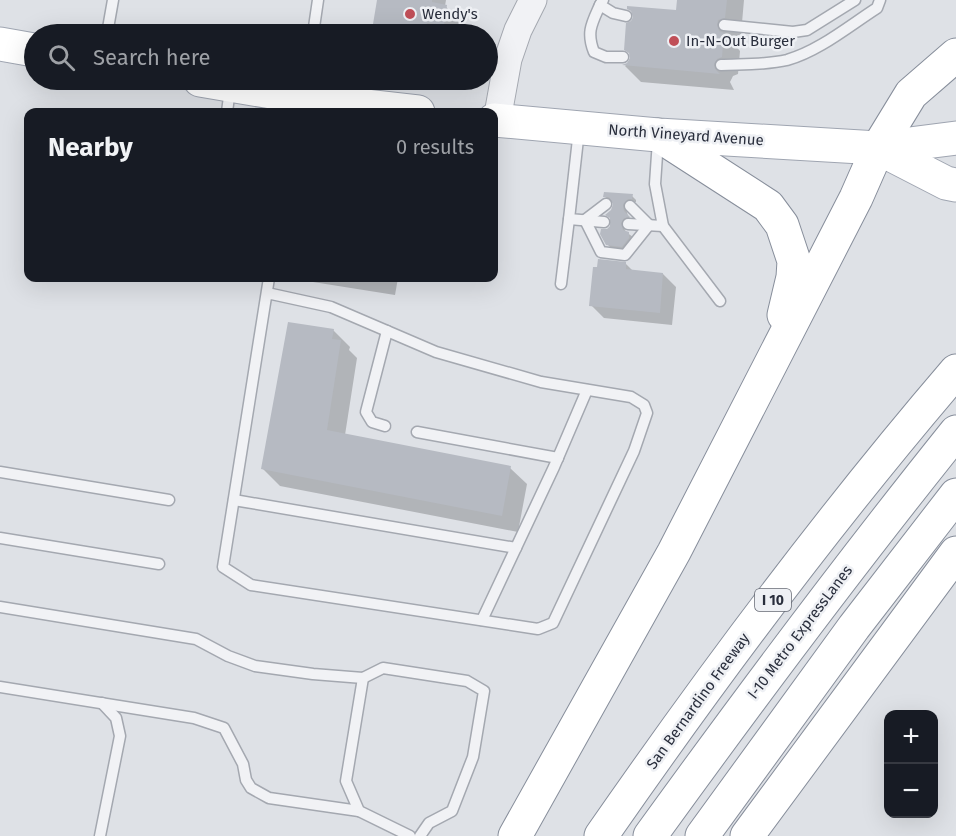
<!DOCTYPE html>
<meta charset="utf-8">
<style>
:root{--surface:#171b24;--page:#242831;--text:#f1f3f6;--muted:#9ea1a6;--line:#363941}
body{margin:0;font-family:"Fira Sans",sans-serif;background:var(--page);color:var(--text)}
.controls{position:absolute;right:18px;bottom:18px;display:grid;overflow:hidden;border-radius:12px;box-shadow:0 6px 24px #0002}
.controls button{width:54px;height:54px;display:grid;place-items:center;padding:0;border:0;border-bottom:2px solid var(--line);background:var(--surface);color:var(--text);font:30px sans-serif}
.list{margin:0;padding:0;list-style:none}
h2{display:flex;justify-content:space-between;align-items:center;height:78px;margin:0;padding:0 24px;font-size:26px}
h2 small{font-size:20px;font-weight:400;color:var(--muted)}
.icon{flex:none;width:33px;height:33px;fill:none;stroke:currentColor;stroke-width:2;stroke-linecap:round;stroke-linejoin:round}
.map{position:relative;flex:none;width:956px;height:836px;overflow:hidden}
.search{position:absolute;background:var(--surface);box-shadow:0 6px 24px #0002;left:24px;top:24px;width:474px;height:66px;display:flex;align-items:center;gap:15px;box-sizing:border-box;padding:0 21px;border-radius:33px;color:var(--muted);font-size:22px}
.panel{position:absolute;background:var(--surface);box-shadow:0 6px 24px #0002;left:24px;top:108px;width:474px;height:174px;border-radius:12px}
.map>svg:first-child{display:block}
</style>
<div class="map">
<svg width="956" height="836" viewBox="0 0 956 836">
<rect width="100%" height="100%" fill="#dee1e6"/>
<!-- shadow -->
<g fill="#0003">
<polygon points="378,0 446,0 445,6 459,19 457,34 385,34 374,24"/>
<polygon points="678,0 744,0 741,34 735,37 733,43 740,51 738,74 733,76 730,82 734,90 641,82 625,66 678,11"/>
<polygon points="632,196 636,200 636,202 632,202 626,209 628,216 632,220 628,221 624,228 626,232 633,237 632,243 626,250 611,248 607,244 607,230 612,226 612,210 615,203 605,197"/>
<polygon points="626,264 634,272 663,274 676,287 672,325 604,318 591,305"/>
<polygon points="309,278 398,278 395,295 313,282"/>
<polygon points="333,330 350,347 349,350 357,358 345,435 510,468 527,484 518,532 280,486 263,469"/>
</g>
<!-- building -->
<g fill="#b6bac2">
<polygon points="377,0 432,0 432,2 447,5 444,25 427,23 425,33 373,24"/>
<polygon points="677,0 727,0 725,18 718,20 717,25 719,31 724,33 722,57 717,59 714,65 715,69 720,74 622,65 627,63 630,58 629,53 624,50 626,23 631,21 633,17 631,11 627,9 627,6 676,10"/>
<polygon points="604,192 633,194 632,199 628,199 623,205 624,211 630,217 624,218 621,223 623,230 629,232 629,238 622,247 606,245 600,234 601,229 607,229 610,226 610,218 605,215 611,210 613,204 609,197 603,197"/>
<polygon points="598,259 626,262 626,269 663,273 660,313 589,306 593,267 597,267"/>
<polygon points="288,322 334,329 332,339 341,340 327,430 511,466 502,516 261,469"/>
</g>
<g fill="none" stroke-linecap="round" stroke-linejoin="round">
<defs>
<g id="service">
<polyline points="603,0 600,5 613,13 626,16"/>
<path d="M600 5C592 23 586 32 594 52L606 57H623"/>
<polyline points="724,25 793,32 807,30 855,0"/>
<polyline points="107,34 113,0"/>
<polyline points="313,34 318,0"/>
<path d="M721 65C743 64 766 65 787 60 819 51 849 26 877 8L880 0"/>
<polyline points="227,112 230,89"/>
<polyline points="579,130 569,219 604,222"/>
<polyline points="606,204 585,220 601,252 625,255 649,225 630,206"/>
<polyline points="628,224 663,226 655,184 658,140"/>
<polyline points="663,226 720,301"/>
<polyline points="561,284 569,219"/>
<polyline points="267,293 331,307 436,352 541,382 631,397 644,405 647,413 634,451 553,623 538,629 251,585 223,567 269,278"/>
<polyline points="385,426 372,422 366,412 387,331"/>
<polyline points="417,432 558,458"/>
<polyline points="0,472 169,500"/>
<polyline points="234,500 516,548"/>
<polyline points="0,538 159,564"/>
<polyline points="0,607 196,639 228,656 255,666 313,674 363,678 383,668 467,681 484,691 473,757 452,811 429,823 420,836"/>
<polyline points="482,620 554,467 587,390"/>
<polyline points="363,678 346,781 359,811 410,836"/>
<polyline points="0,687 194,718 224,728 243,764 246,780 251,788 269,798 359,811"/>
<polyline points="100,836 120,736 116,718 102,703"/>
</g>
<polyline id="tertiary" points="497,120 508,59 518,30 533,0"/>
<g id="primary">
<polyline points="0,44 34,50"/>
<polyline points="200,80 330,102 418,112"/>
<polyline points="494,120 658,135 878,148 956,138"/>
<polyline points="878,148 946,183 956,185"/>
</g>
<g id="motorway">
<polyline points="658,135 768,206 782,225 794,261 793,277 784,315"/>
<polyline points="515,836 674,552 856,198 878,148 911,94 956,55"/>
<path d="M601 836C712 676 829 519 956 371"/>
<path d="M650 836C749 699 850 564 956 432"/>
<polyline points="702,836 854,627 956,495"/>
<polyline points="747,836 956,553"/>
</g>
</defs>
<!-- service casing -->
<use href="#service" stroke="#a4a8b0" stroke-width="13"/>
<!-- tertiary casing -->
<use href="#tertiary" stroke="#a4a8b0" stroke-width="29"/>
<!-- primary casing -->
<use href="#primary" stroke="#9fa5b1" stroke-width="35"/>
<!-- motorway casing -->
<use href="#motorway" stroke="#878e9b" stroke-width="35"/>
<!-- service -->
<use href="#service" stroke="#f1f2f5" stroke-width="10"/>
<!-- tertiary -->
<use href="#tertiary" stroke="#f1f2f5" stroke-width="27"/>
<!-- primary -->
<use href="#primary" stroke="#fff" stroke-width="33"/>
<!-- motorway -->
<use href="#motorway" stroke="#fff" stroke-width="33"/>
</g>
<!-- markers -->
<g fill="#c04f58" stroke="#eef0f4" stroke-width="2">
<circle cx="410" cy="14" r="6"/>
<circle cx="674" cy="41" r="6"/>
</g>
<g text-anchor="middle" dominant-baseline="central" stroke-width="5" stroke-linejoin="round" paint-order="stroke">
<!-- shield labels -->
<rect fill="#eef0f4" stroke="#646873" stroke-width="1.5" x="755" y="589" width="36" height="22" rx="4.5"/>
<g font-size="14" font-weight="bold" fill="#292e3c">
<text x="773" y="600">I 10</text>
</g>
<!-- poi labels -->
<g font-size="15" fill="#292e3c" stroke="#eef0f4" text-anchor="start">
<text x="422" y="14">Wendy's</text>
<text x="686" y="41">In-N-Out Burger</text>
</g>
<!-- street labels -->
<g font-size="15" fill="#292e3c" stroke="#eef0f4">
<text transform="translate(686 135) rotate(4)">North Vineyard Avenue</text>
<text transform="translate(800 632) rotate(-53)">I-10 Metro ExpressLanes</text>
<text transform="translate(698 701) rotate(-54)">San Bernardino Freeway</text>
</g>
</g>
</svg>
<div class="controls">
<button>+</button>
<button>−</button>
</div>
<div class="search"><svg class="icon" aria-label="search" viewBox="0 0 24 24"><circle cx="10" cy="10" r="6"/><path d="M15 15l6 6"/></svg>Search here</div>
<section class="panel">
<h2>Nearby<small>0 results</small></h2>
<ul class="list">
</ul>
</section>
</div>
